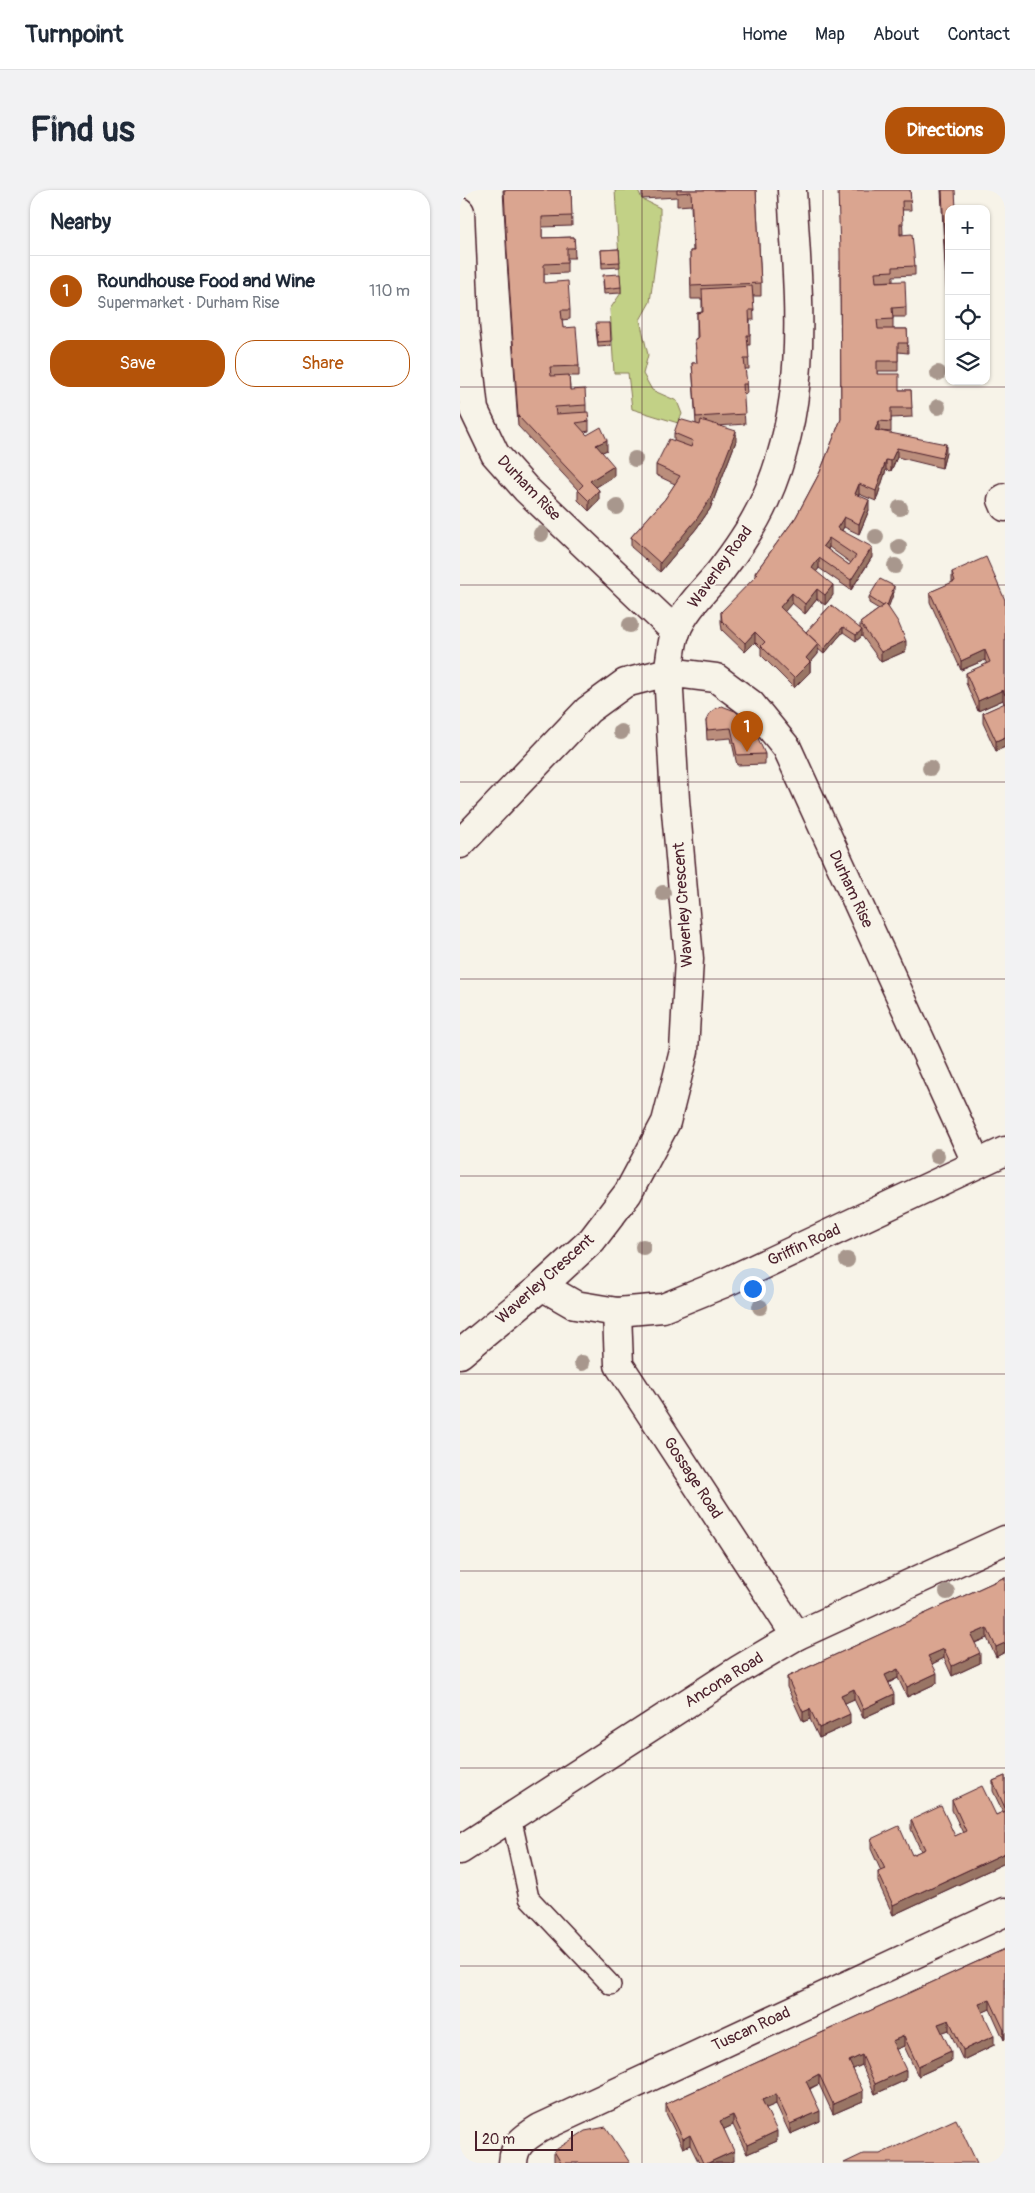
<!DOCTYPE html>
<meta charset="utf-8">
<style>
:root{--surface:#fff;--page:#f2f2f3;--text:#1f2937;--muted:#747a83;--line:#e0e1e3;--accent:#b45309}
body{margin:0;font-family:Pangolin,sans-serif;background:var(--page);color:var(--text)}
.controls{position:absolute;right:15px;top:15px;display:grid;overflow:hidden;border-radius:10px;box-shadow:0 1px 4px #0004}
.controls button{width:45px;height:45px;display:grid;place-items:center;padding:0;border:0;border-bottom:1px solid var(--line);background:var(--surface);color:var(--text);font:25px sans-serif}
.scale{position:absolute;left:15px;bottom:12px;width:98px;box-sizing:border-box;padding-left:5px;border:2px solid #4a1f2b;border-top:0;font-size:14px;line-height:18px;white-space:nowrap;color:#4a1f2b;-webkit-text-stroke:4px #f7f3e8;paint-order:stroke}
.you{position:absolute;left:292px;top:1098px;width:18px;height:18px;margin:-12px;border:4px solid #fff;border-radius:50%;background:#1a73e8;box-shadow:0 0 0 8px #1a73e833}
.badge{display:grid;place-items:center;width:32px;height:32px;border-radius:50%;background:var(--accent);color:#fff;font-size:16px;font-weight:700}
.pin{position:absolute;translate:-50% -41px;filter:drop-shadow(0 1px 2px #0008)}
.pin::after{content:'';position:absolute;top:26px;width:18px;height:15px;background:inherit;clip-path:polygon(0 0,100% 0,50% 100%)}
.list{margin:0;padding:0;list-style:none}
h2{display:flex;justify-content:space-between;align-items:center;height:65px;margin:0;padding:0 20px;font-size:21px}
h2 small{font-size:16px;font-weight:400;color:var(--muted)}
.list li{display:grid;grid-template-columns:32px 1fr auto;gap:15px;align-items:center;box-sizing:border-box;height:70px;padding:0 20px;border-top:1px solid var(--line)}
.list b{display:block;font-size:19px;white-space:nowrap}
.list p{margin:0;font-size:16px;white-space:nowrap;color:var(--muted)}
.list em{font-size:16px;font-style:normal;color:var(--muted)}
.actions{display:flex;gap:10px;padding:15px 20px}
.actions a{flex:1;padding:11px 0;border:1px solid var(--accent);border-radius:20px;text-align:center;font-size:18px;color:var(--accent)}
.actions .main{background:var(--accent);color:#fff}
.icon{flex:none;width:28px;height:28px;fill:none;stroke:currentColor;stroke-width:2;stroke-linecap:round;stroke-linejoin:round}
.map{position:relative;flex:none;width:545px;height:1973px;overflow:hidden;border-radius:20px}
header{display:flex;align-items:center;gap:30px;box-sizing:border-box;height:70px;padding:0 25px;background:var(--surface);border-bottom:1px solid var(--line)}
header strong{font-size:24px}
nav{display:flex;gap:28px;margin-inline-start:auto;font-size:18px}
.intro{display:flex;align-items:center;justify-content:space-between;box-sizing:border-box;height:120px;padding:0 30px}
h1{margin:0;font-size:35px}
.button{padding:12px 22px;border-radius:20px;background:var(--accent);color:#fff;font-size:18px;font-weight:700}
main{display:flex;gap:30px;padding:0 30px}
aside{flex:1;background:var(--surface);border-radius:20px;box-shadow:0 1px 4px #0004}
.map>svg:first-child{display:block}
</style>
<header>
<strong>Turnpoint</strong>
<nav><a>Home</a><a>Map</a><a>About</a><a>Contact</a></nav>
</header>
<div class="intro"><h1>Find us</h1><a class="button">Directions</a></div>
<main>
<aside>
<h2>Nearby<small></small></h2>
<ul class="list">
<li><span class="badge">1</span><div><b>Roundhouse Food and Wine</b><p>Supermarket · Durham Rise</p></div><em>110 m</em></li>
</ul>
<div class="actions"><a class="main">Save</a><a>Share</a></div>
</aside>
<div class="map">
<svg width="545" height="1973" viewBox="0 0 545 1973">
<rect width="100%" height="100%" fill="#f7f3e8"/>
<filter id="ink" filterUnits="userSpaceOnUse"><feTurbulence type="fractalNoise" baseFrequency=".02" numOctaves="2"/><feDisplacementMap in="SourceGraphic" scale="10" xChannelSelector="R" yChannelSelector="G"/><feConvolveMatrix kernelMatrix="1 2 1 2 8 2 1 2 1" color-interpolation-filters="sRGB"/></filter>
<g filter="url(#ink)">
<!-- green -->
<polygon fill="#c2d186" stroke="#867858" points="155,0 178,0 182,9 200,18 200,36 190,112 180,130 188,165 183,184 192,200 217,211 222,224 218,233 172,219 168,183 154,183 150,119 161,103"/>
<g fill="none" stroke-linecap="round" stroke-linejoin="round">
<defs>
<polyline id="service" points="51,1627 69,1708 151,1795"/>
<g id="minor">
<polyline points="0,22 5,139 14,220 35,264 66,299 216,442"/>
<polyline points="545,308 542,310 545,317"/>
<path d="M0 654 128 520 165 493 208 482C211 469 211 453 216 441 225 419 244 401 259 383 276 361 294 335 305 310 351 208 338 107 332 0"/>
<polyline points="82,1096 132,1050 168,1003 206,932 224,861 229,769 215,610 208,482 256,488 291,514 327,558 517,974"/>
<polyline points="157,1122 159,1175 336,1446"/>
<polyline points="0,1660 280,1479 336,1446 545,1350"/>
<path d="M53 1973C54 1954 64 1948 80 1938L545 1722"/>
</g>
<polyline id="tertiary" points="0,1164 82,1096 115,1115 157,1122 203,1118 262,1094 545,961"/>
</defs>
<!-- service casing -->
<use href="#service" stroke="#4a1f2b" stroke-width="22"/>
<!-- minor casing -->
<use href="#minor" stroke="#4a1f2b" stroke-width="31"/>
<!-- tertiary casing -->
<use href="#tertiary" stroke="#4a1f2b" stroke-width="31"/>
<!-- service -->
<use href="#service" stroke="#f7f3e8" stroke-width="19"/>
<!-- minor -->
<use href="#minor" stroke="#f7f3e8" stroke-width="28"/>
<!-- tertiary -->
<use href="#tertiary" stroke="#f7f3e8" stroke-width="28"/>
</g>
<!-- trees -->
<g fill="#a8978d">
<circle cx="478" cy="183" r="8"/>
<circle cx="478" cy="217" r="8"/>
<circle cx="175" cy="269" r="8"/>
<circle cx="157" cy="317" r="8"/>
<circle cx="440" cy="318" r="8"/>
<circle cx="81" cy="344" r="8"/>
<circle cx="416" cy="347" r="8"/>
<circle cx="439" cy="357" r="8"/>
<circle cx="435" cy="376" r="8"/>
<circle cx="170" cy="435" r="8"/>
<circle cx="161" cy="542" r="8"/>
<circle cx="470" cy="578" r="8"/>
<circle cx="203" cy="703" r="8"/>
<circle cx="477" cy="966" r="8"/>
<circle cx="183" cy="1057" r="8"/>
<circle cx="387" cy="1070" r="8"/>
<circle cx="300" cy="1117" r="8"/>
<circle cx="122" cy="1173" r="8"/>
<circle cx="487" cy="1402" r="8"/>
</g>
<!-- wall -->
<g fill="#bb8e7c" stroke="#4a1f2b" fill-rule="evenodd">
<polygon points="43,0 111,0 112,36 82,37 82,48 114,47 115,68 107,68 107,83 84,84 84,93 110,120 110,129 102,130 103,138 119,176 119,186 109,186 110,200 126,215 126,222 129,231 129,241 124,242 127,245 147,260 142,262 154,286 136,297 139,310 129,321 118,310 118,300 58,236 47,71"/>
<polygon points="182,0 296,0 301,93 301,106 293,106 294,130 290,130 290,155 288,155 289,179 285,179 287,203 283,204 285,234 258,236 276,251 250,319 236,339 200,382 171,357 171,347 205,309 215,294 196,285 196,275 214,251 214,243 236,234 232,173 237,173 235,149 237,148 237,123 242,122 242,109 231,109 230,61 233,61 231,15 217,16 217,7 182,9"/>
<path d="M450 0 451 20H442L443 44H440L455 76V85L433 86V91L416 92 446 117V127H433V139H447L448 163 438 162V181H417V184L439 200H451L452 227 431 228V242L419 241 486 263 482 278 437 267 431 281 426 280 416 311 399 304 398 306 409 320 399 344 384 337 382 340 412 367 404 380 391 400 359 378 356 382 373 405 365 415 357 409 345 424 332 413 324 421 346 442 371 415 400 439V433L419 419 409 413V407L434 402 428 417 446 461 421 472 402 446 396 451 383 442 364 464 358 459V464L350 473V482L334 498 301 465V458L295 452 285 462 262 440 261 432V422L295 388V383L336 327 360 282 381 229 380 71ZM369 357 391 373 389 375 368 360Z"/>
<polygon points="481,0 489,19 489,112 487,112"/>
<polygon points="159,59 160,77 142,78 141,60"/>
<polygon points="143,91 161,97 161,103 144,104"/>
<polygon points="150,133 151,156 138,157 136,139"/>
<polygon points="492,382 545,410 545,557 536,561 523,533 523,523 544,514 543,510 518,521 506,493 506,483 527,474 525,470 501,480 470,412 470,402 492,393"/>
<polygon points="250,523 305,564 305,574 277,575 271,548 247,550 246,531"/>
<polygon points="545,1387 545,1462 536,1467 527,1448 515,1453 520,1473 492,1486 484,1468 472,1474 477,1493 447,1507 438,1488 429,1493 434,1514 403,1528 394,1509 385,1513 390,1534 359,1548 350,1529 343,1532 327,1497 327,1487"/>
<polygon points="545,1586 545,1673 433,1725 418,1692 418,1682 421,1681 411,1659 411,1649 452,1665 461,1661 451,1639 451,1630 495,1646 503,1643 492,1620 492,1610 536,1625 543,1622 533,1601 533,1591"/>
<polygon points="545,1759 544,1850 530,1819 523,1822 534,1855 503,1870 489,1840 482,1842 491,1871 458,1886 444,1856 436,1859 446,1890 415,1904 402,1875 393,1879 403,1911 373,1924 359,1894 350,1899 360,1931 330,1944 316,1914 306,1918 317,1951 287,1964 273,1935 264,1939 274,1971 269,1973 239,1973 230,1955 223,1958 206,1923 206,1914"/>
<polygon points="94,1961 170,1973 95,1973 94,1971"/>
</g>
<!-- shaded-wall -->
<g fill="#997465" stroke="#4a1f2b">
<polygon points="419,231 419,241 415,240"/>
<polygon points="276,241 276,251 250,319 236,339 200,382 200,373"/>
<polygon points="147,250 147,260 136,265 136,255"/>
<polygon points="486,254 486,263 482,278 482,268"/>
<polygon points="437,258 437,267 431,281 431,271"/>
<polygon points="426,270 426,280 416,311 416,301"/>
<polygon points="154,276 154,286 130,301 130,291"/>
<polygon points="399,294 399,304 395,314 395,304"/>
<polygon points="139,300 139,310 129,321 129,311"/>
<polygon points="409,310 409,320 399,344 399,334"/>
<polygon points="384,327 384,337 377,347 377,338"/>
<polygon points="369,348 369,357 363,366 363,356"/>
<polygon points="412,357 412,367 391,400 391,390"/>
<polygon points="359,368 359,378 352,388 352,378"/>
<polygon points="373,395 373,405 365,415 365,405"/>
<polygon points="434,396 434,402 426,424 426,418"/>
<polygon points="357,399 357,409 345,424 345,414"/>
<polygon points="332,403 332,413 320,427 320,417"/>
<polygon points="383,437 383,442 364,464 364,459"/>
<polygon points="402,440 402,446 396,451 396,445"/>
<polygon points="295,442 295,452 285,462 285,453"/>
<polygon points="446,451 446,461 421,472 421,462"/>
<polygon points="358,454 358,464 350,473 350,482 334,498 334,488 346,468"/>
<polygon points="525,460 525,470 501,480 501,471"/>
<polygon points="543,500 543,510 518,521 518,511"/>
<polygon points="545,547 545,557 536,561 536,551"/>
<polygon points="527,1438 527,1448 511,1454 511,1445"/>
<polygon points="545,1453 545,1462 536,1467 536,1457"/>
<polygon points="484,1459 484,1468 468,1476 468,1466"/>
<polygon points="520,1463 520,1473 492,1486 492,1476"/>
<polygon points="438,1479 438,1488 425,1494 425,1485"/>
<polygon points="477,1483 477,1493 447,1507 447,1497"/>
<polygon points="394,1499 394,1509 381,1515 381,1505"/>
<polygon points="434,1504 434,1514 403,1528 403,1519"/>
<polygon points="350,1519 350,1529 343,1532 343,1522"/>
<polygon points="390,1524 390,1534 359,1548 359,1538"/>
<polygon points="545,1663 545,1673 433,1725 433,1715"/>
<polygon points="530,1810 530,1819 519,1824 519,1814"/>
<polygon points="489,1830 489,1840 478,1844 478,1834"/>
<polygon points="544,1840 545,1840 545,1849 544,1850"/>
<polygon points="444,1846 444,1856 432,1861 432,1851"/>
<polygon points="534,1846 534,1855 503,1870 503,1860"/>
<polygon points="491,1861 491,1871 458,1886 458,1876"/>
<polygon points="402,1865 402,1875 389,1881 389,1871"/>
<polygon points="446,1880 446,1890 415,1904 415,1894"/>
<polygon points="359,1884 359,1894 346,1900 346,1891"/>
<polygon points="403,1901 403,1911 373,1924 373,1914"/>
<polygon points="316,1904 316,1914 302,1920 302,1910"/>
<polygon points="360,1921 360,1931 330,1944 330,1934"/>
<polygon points="273,1925 273,1935 260,1941 260,1931"/>
<polygon points="317,1941 317,1951 287,1964 287,1955"/>
<polygon points="230,1945 230,1955 223,1958 223,1949"/>
<polygon points="274,1961 274,1971 269,1973 248,1973"/>
</g>
<!-- building -->
<g fill="#daa590" stroke="#4a1f2b" fill-rule="evenodd">
<polygon points="44,0 111,0 112,26 82,27 82,48 114,47 115,58 107,58 107,73 84,74 84,93 108,91 110,120 101,120 103,138 116,137 119,176 90,177 91,186 109,185 110,200 125,199 126,215 95,217 96,224 128,222 129,231 116,233 127,245 141,237 147,250 136,255 154,276 130,291 139,300 129,311 118,300 123,295 58,226 47,61"/>
<polygon points="217,0 296,0 301,93 231,96 230,61 234,61 231,2 217,3"/>
<path d="M378 0H450L451 11H442L443 34H440V45L452 44 455 76 433 77V81L415 82 416 92 445 91 446 117 432 118 433 129 417 130 418 139H447L448 153H438V171H417V184H439V200H451L452 218H431V232L419 231 415 240 486 254 482 268 437 258 431 271 426 270 416 301 399 294 395 304 409 310 399 334 384 327 377 338 412 357 404 370 391 390 359 368 352 378 373 395 365 405 357 399 345 414 332 403 320 417 358 454 346 468 350 472 334 488 301 456 305 452 295 442 285 453 262 431 261 422 297 385 295 383 336 327 360 282 381 229 380 61ZM369 348 396 366 389 375 363 356Z"/>
<polygon points="482,0 495,0 496,19 489,19 489,107 487,107"/>
<polygon points="159,59 160,72 142,73 141,60"/>
<polygon points="160,84 161,97 144,99 143,85"/>
<polygon points="292,96 294,120 289,120 290,145 287,145 289,169 284,169 287,194 283,194 285,224 236,227 232,173 237,173 235,149 238,148 237,123 243,122 242,99"/>
<polygon points="136,133 150,133 151,151 138,152"/>
<polygon points="219,229 240,235 241,230 276,241 250,309 236,330 200,373 171,347 205,309 220,286 196,275 209,249 231,257 233,251 214,243"/>
<polygon points="526,367 545,410 545,505 543,500 518,511 506,483 530,472 525,460 501,471 470,402 495,391 492,382"/>
<polygon points="420,389 434,396 427,416 426,414 423,416 409,407"/>
<polygon points="426,414 438,432 446,451 421,462 400,433"/>
<polygon points="371,415 402,440 396,445 383,437 364,459 346,442"/>
<polygon points="545,513 545,547 536,551 523,523"/>
<polygon points="262,516 275,521 293,537 305,564 277,565 271,538 247,540 246,531 250,523 256,518"/>
<polygon points="545,1387 545,1453 536,1457 527,1438 511,1445 520,1463 492,1476 484,1459 468,1466 477,1483 447,1497 438,1479 425,1485 434,1504 403,1519 394,1499 381,1505 390,1524 359,1538 350,1519 343,1522 327,1487"/>
<polygon points="545,1586 545,1618 533,1591"/>
<polygon points="522,1596 536,1625 545,1621 545,1663 433,1715 418,1682 425,1679 411,1649 439,1636 452,1665 465,1659 451,1630 481,1616 495,1646 506,1641 492,1610"/>
<polygon points="545,1759 545,1840 544,1840 530,1810 519,1814 534,1846 503,1860 489,1830 478,1834 491,1861 458,1876 444,1846 432,1851 446,1880 415,1894 402,1865 389,1871 403,1901 373,1914 359,1884 346,1891 360,1921 330,1934 316,1904 302,1910 317,1941 287,1955 273,1925 260,1931 274,1961 248,1973 243,1973 230,1945 223,1949 206,1914"/>
<polygon points="496,1929 517,1973 384,1973 403,1964 420,1964"/>
<polygon points="146,1937 170,1973 101,1973 94,1961 125,1941"/>
</g>
</g>
<!-- grid -->
<path fill="none" stroke="#4a1f2b" stroke-width="1" stroke-opacity="0.55" d="M182 0V1973M363 0V1973M0 197H545M0 395H545M0 592H545M0 789H545M0 986H545M0 1184H545M0 1381H545M0 1578H545M0 1776H545"/>
<g text-anchor="middle" dominant-baseline="central" stroke-width="4" stroke-linejoin="round" paint-order="stroke">
<!-- street labels -->
<g font-size="16" fill="#4a1f2b" stroke="#f7f3e8">
<text transform="translate(69 298) rotate(46)">Durham Rise</text>
<text transform="translate(260 377) rotate(-54)">Waverley Road</text>
<text transform="translate(391 699) rotate(65)">Durham Rise</text>
<text transform="translate(223 715) rotate(-94)">Waverley Crescent</text>
<text transform="translate(344 1055) rotate(-25)">Griffin Road</text>
<text transform="translate(85 1089) rotate(-42)">Waverley Crescent</text>
<text transform="translate(233 1288) rotate(57)">Gossage Road</text>
<text transform="translate(264 1490) rotate(-32)">Ancona Road</text>
<text transform="translate(291 1839) rotate(-25)">Tuscan Road</text>
</g>
</g>
</svg>
<div class="controls">
<button>+</button>
<button>−</button>
<button><svg class="icon" aria-label="locate" viewBox="0 0 24 24"><circle cx="12" cy="12" r="6"/><path d="M12 2v4M12 18v4M2 12h4M18 12h4"/></svg></button>
<button><svg class="icon" aria-label="layers" viewBox="0 0 24 24"><path d="M12 4l9 5-9 5-9-5zM3 14l9 5 9-5"/></svg></button>
</div>
<div class="scale">20 m</div>
<div class="you"></div>
<div class="pin badge" style="left:287px;top:562px">1</div>
</div>
</main>
